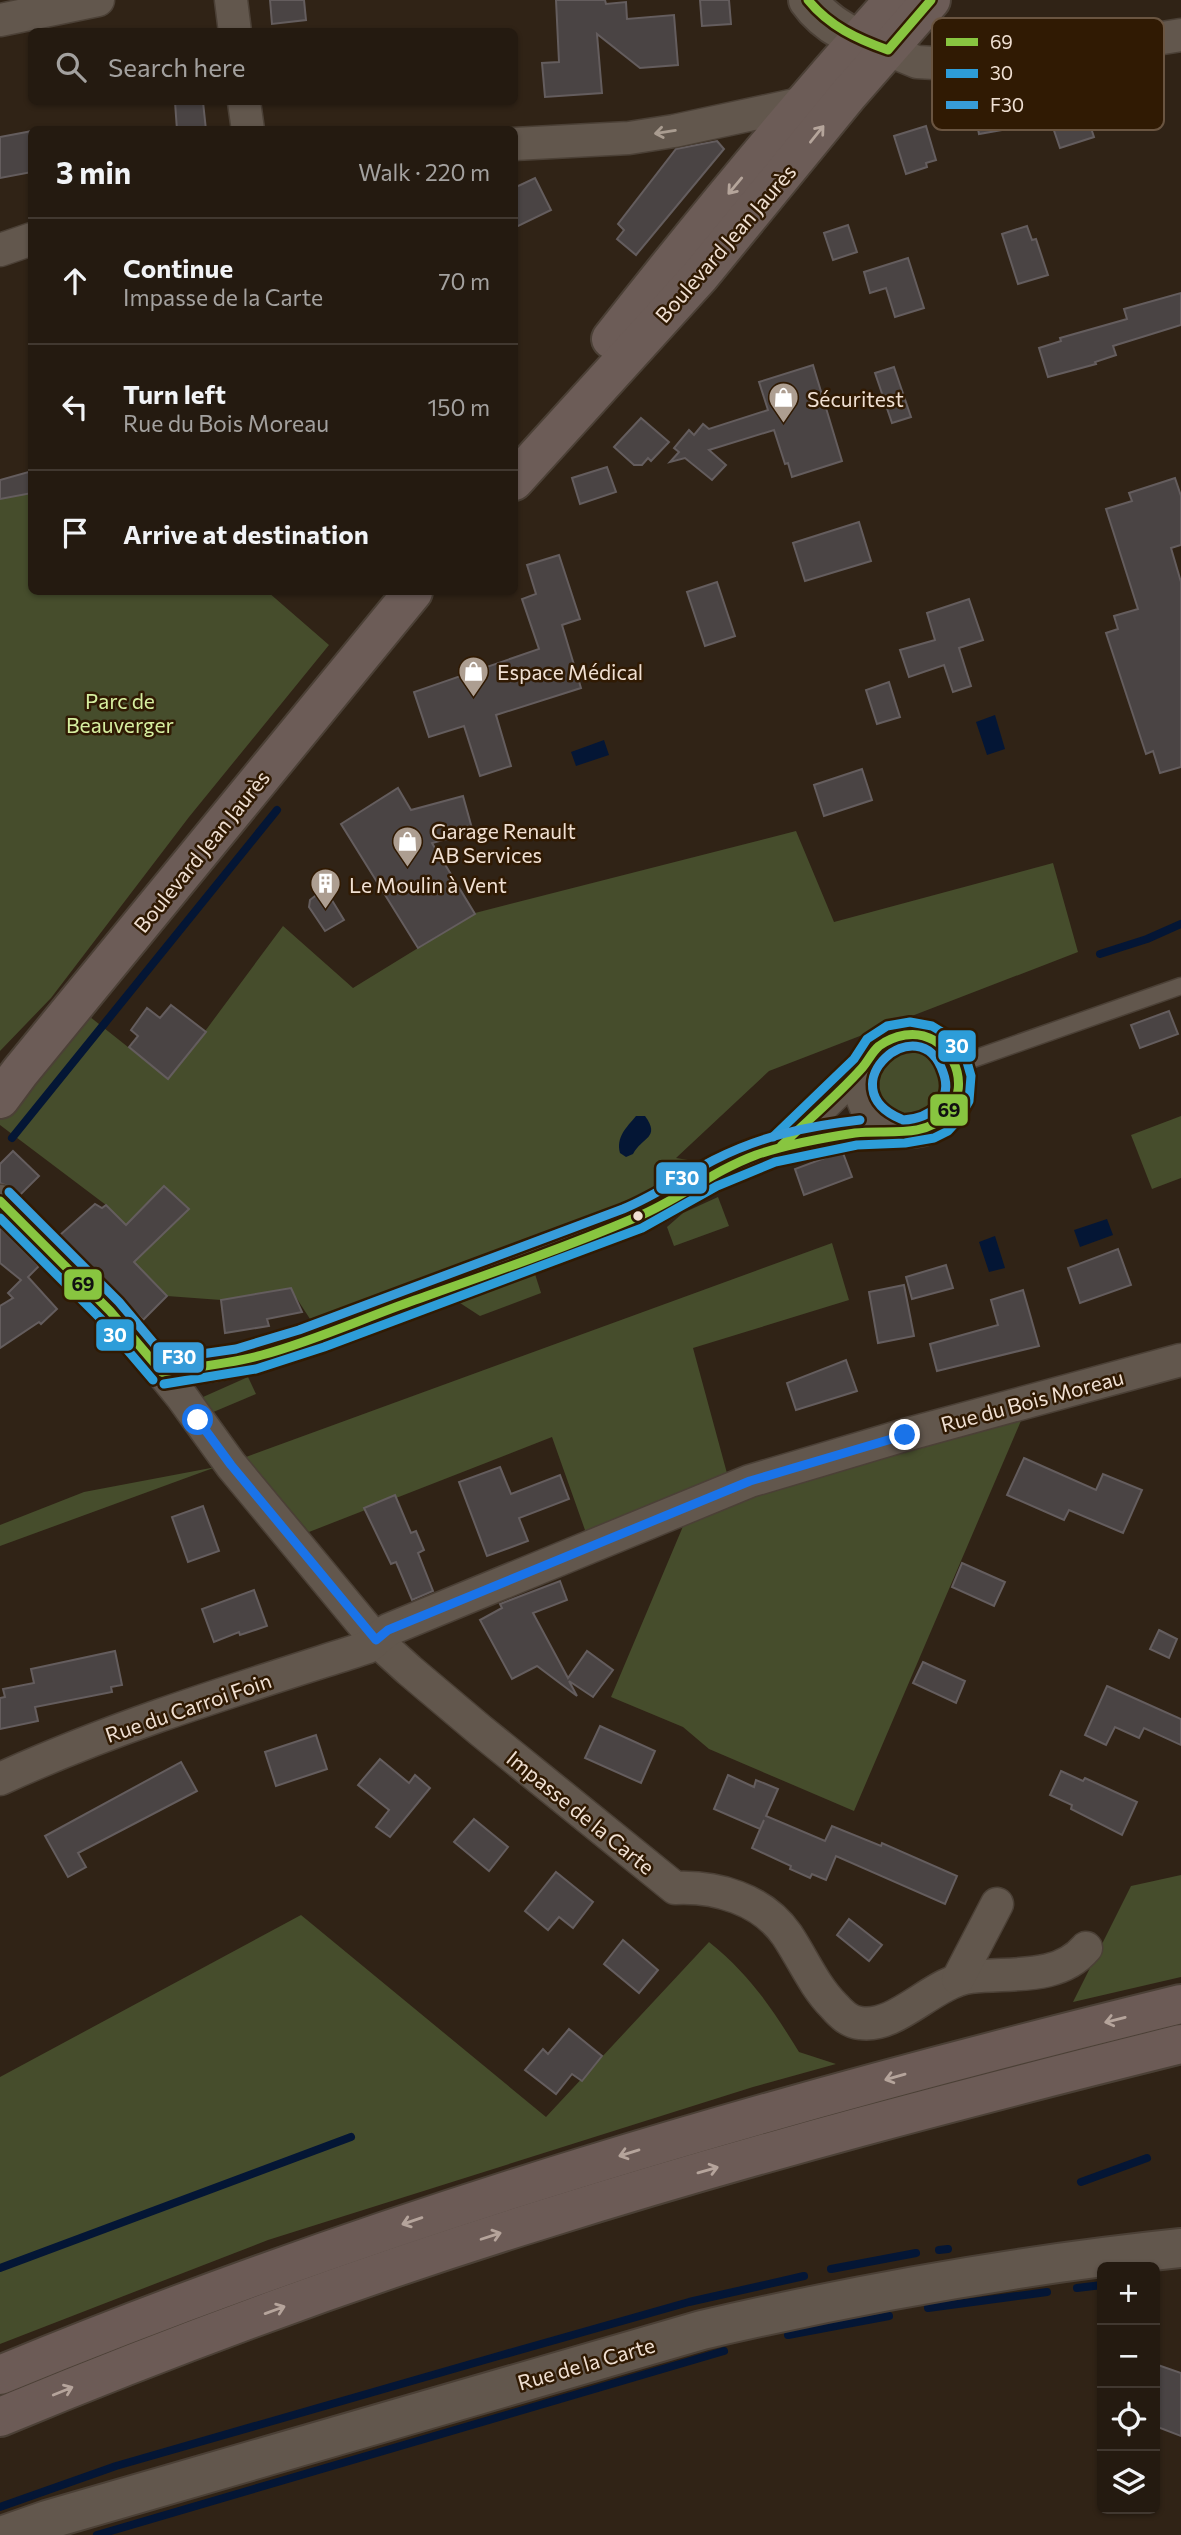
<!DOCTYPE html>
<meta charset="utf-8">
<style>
:root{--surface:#241a10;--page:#2c2319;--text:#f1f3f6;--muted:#a3a19f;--line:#413830}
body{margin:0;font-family:Commissioner,sans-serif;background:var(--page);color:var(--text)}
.controls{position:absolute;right:21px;bottom:21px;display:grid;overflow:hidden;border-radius:10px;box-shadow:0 2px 5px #0004}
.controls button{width:63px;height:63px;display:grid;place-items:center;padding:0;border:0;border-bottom:2px solid var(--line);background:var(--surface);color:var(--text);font:35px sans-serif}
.stop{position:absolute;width:21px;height:21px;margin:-16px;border:5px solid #1a73e8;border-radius:50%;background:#fff}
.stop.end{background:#1a73e8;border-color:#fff;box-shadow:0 2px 7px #0008}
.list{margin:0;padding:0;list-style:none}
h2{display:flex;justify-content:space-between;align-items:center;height:91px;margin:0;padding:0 28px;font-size:30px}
h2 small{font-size:23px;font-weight:400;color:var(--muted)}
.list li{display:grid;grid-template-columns:46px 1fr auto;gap:21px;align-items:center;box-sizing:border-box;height:126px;padding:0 28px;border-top:2px solid var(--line)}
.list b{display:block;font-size:26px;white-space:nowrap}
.list p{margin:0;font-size:23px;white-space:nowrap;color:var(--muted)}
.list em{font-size:23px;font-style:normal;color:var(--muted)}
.icon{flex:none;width:38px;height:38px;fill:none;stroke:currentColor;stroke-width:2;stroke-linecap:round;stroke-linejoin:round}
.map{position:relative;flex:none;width:1181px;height:2535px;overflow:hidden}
.search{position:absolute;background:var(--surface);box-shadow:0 2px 5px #0004;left:28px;top:28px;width:490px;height:77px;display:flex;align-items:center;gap:18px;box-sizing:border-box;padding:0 24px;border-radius:10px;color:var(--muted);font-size:26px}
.panel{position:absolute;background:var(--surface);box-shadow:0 2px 5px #0004;left:28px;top:126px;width:490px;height:469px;border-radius:10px}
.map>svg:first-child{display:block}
</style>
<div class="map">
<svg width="1181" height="2535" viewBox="0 0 1181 2535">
<rect width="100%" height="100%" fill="#302316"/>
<!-- green -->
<g fill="#464d2c">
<polygon points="31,493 32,592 268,592 329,645 189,817 51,998 0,1051 0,499"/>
<polygon points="796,831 834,922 1053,863 1078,952 769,1071 676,1158 688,1160 637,1201 310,1319 290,1288 221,1300 167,1296 130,1258 146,1250 188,1209 126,1225 106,1205 0,1125 0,1099 75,1005 157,1070 177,1069 283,926 353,988 475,913"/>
<circle cx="910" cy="1083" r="34"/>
<polygon points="1181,1116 1181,1178 1152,1189 1131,1135"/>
<polygon points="718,1197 729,1226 674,1246 667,1227 683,1213"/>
<polygon points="832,1243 849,1300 693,1348 731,1488 1029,1402 854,1811 709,1749 683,1727 611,1697 692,1505 591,1547 552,1437 309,1532 246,1457"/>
<polygon points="535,1274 541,1293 480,1316 460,1303"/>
<polygon points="248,1377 256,1394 211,1413 203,1397"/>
<polygon points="216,1467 0,1546 0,1525 84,1492"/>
<polygon points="1181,1875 1181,1977 1073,2002 1131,1886"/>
<path d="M301 1915 546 2117 709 1942C751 1976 771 2007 799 2052L836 2064 753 2087 268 2240 0 2344V2077Z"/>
</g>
<!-- water -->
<g fill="#041635">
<polygon points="995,715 1005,749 987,755 976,722"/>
<polygon points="604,740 609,755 576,766 571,752"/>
<path d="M636 1116H645C661 1138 642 1137 633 1154L626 1157 620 1153C616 1137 626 1128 636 1116Z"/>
<polygon points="1107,1219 1113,1235 1080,1247 1074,1230"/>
<polygon points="995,1236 1005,1268 989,1272 979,1242"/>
</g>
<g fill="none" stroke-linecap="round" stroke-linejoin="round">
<!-- stream -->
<g stroke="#041635" stroke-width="8">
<polyline points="1100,954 1147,939 1181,924"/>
<polyline points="12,1138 277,810"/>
<polyline points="1081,2182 1147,2158"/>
<polyline points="939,2250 948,2249"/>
<polyline points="0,2268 351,2137"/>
<polyline points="831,2269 916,2253"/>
<polyline points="1077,2288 1102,2285"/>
<polyline points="928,2308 1047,2292"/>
<polyline points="788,2335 889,2316"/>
<polyline points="0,2507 116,2466 502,2355 689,2302 804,2276"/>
<polyline points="97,2535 724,2351"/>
</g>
</g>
<!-- building -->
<g fill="#4a4444" stroke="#645d5e" stroke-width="2">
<polygon points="270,0 304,0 306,20 272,24"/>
<polygon points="556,0 605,0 606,4 626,2 627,19 674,15 678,65 640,68 597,34 602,93 545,97 542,63 559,62"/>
<polygon points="700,0 729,0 731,24 702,26"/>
<polygon points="982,81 986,106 1003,105 1008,129 979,134 976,119 958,122 950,85"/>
<polygon points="1081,98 1094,137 1060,148 1047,110"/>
<polygon points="175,102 203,102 206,130 177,130"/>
<polygon points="926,126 936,160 926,163 927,167 906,174 894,136"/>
<polygon points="32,131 32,172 0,178 0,137"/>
<polygon points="717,141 724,149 636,255 617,239 624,230 618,224 676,149"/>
<polygon points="535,178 551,210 514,228 514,188"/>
<polygon points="848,225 857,252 833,260 824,233"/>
<polygon points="1027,226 1032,240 1036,239 1048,275 1018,284 1002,234"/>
<polygon points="908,258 924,308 895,317 886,288 870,293 864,272"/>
<polygon points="1181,293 1181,325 1113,346 1116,355 1095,362 1096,364 1048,377 1039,348 1061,341 1060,338 1127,319 1124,309"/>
<polygon points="813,365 842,461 792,477 788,463 785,464 774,430 709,450 726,465 712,480 685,458 670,462 679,452 674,448 689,430 694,435 703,424 709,429 768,410 759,382"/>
<polygon points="894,367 911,417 892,423 875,373"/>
<polygon points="641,418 669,442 651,461 648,458 642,465 634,465 614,447"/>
<polygon points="607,467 616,492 580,504 572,478"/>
<polygon points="32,471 32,493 0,499 0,480"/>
<polygon points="1175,478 1181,496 1181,545 1171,548 1181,582 1181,767 1160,773 1153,751 1146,754 1106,633 1118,629 1114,616 1138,609 1106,509 1132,501 1129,493"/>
<polygon points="859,522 871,561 805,581 793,543"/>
<polygon points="559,555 580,619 562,625 581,688 496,715 511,766 480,776 464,726 429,737 414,692 539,649 522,599 536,594 527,565"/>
<polygon points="717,582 735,636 705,646 687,592"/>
<polygon points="969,599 983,640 959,648 971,686 953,692 944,665 909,677 900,650 935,640 927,613"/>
<polygon points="889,682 900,717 877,724 866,690"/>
<polygon points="862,769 872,800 824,816 814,785"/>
<polygon points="398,788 411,810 463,796 473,832 432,843 475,914 418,948 341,824"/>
<polygon points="319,893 330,897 344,920 325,931 309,907 310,900"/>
<polygon points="171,1005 206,1032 168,1079 129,1047 138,1036 131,1030 147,1008 160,1018"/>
<polygon points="1169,1011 1178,1034 1140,1048 1131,1025"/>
<polygon points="13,1151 39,1176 20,1195 12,1188 0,1183 0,1164"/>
<polygon points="838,1153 843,1153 852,1177 804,1195 795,1169"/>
<polygon points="164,1186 189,1209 134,1262 167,1296 143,1320 60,1235 95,1204 102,1208 106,1205 126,1225"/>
<polygon points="0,1227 39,1266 28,1277 57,1309 41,1324 39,1322 0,1348 0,1306 13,1298 8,1293 21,1280 0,1263"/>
<polygon points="1118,1249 1131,1285 1080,1303 1068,1268"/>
<polygon points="946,1265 953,1288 912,1299 906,1277"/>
<polygon points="904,1285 914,1336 878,1343 869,1292"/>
<polygon points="291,1288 302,1312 267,1319 269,1326 225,1333 221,1300"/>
<polygon points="1023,1290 1039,1346 937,1371 930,1344 998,1325 991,1300"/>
<polygon points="846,1360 857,1391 796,1410 787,1383"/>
<polygon points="1024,1458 1096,1490 1103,1474 1142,1490 1123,1533 1069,1510 1064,1520 1007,1495"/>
<polygon points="500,1467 511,1494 560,1475 569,1499 519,1518 528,1541 487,1556 459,1482"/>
<polygon points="395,1495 411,1533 416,1531 424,1550 418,1553 433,1591 412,1600 396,1562 391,1564 364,1508"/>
<polygon points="203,1506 219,1551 188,1562 172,1517"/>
<polygon points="962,1563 1005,1582 994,1606 952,1587"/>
<polygon points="560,1581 567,1600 533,1613 568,1678 587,1651 613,1670 593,1697 569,1681 577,1696 537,1666 512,1679 480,1620 502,1608 500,1604"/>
<polygon points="254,1590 267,1626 240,1635 239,1632 214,1642 202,1609"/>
<polygon points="1159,1630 1177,1639 1169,1658 1150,1649"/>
<polygon points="115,1651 122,1685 111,1687 112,1692 35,1707 38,1721 0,1729 0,1698 5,1697 3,1689 34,1683 31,1669"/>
<polygon points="923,1662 965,1681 956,1703 913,1683"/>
<polygon points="1107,1686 1181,1719 1181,1745 1144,1728 1139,1738 1115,1727 1106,1745 1085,1735"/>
<polygon points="600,1726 655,1751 641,1783 585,1758"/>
<polygon points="316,1735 327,1769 276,1786 265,1752"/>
<polygon points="380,1759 409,1783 415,1775 430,1788 390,1837 376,1827 389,1810 358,1785"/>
<polygon points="181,1762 197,1791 78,1853 86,1867 68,1877 45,1836"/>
<polygon points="1061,1771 1083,1781 1085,1778 1137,1802 1122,1835 1071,1809 1072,1805 1050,1795"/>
<polygon points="728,1775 754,1787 756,1780 778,1789 766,1816 825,1841 832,1826 881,1846 882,1843 957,1876 945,1904 836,1856 826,1880 812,1874 810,1878 790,1869 791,1866 752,1848 764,1820 760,1829 714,1809"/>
<polygon points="474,1819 508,1847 489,1871 454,1842"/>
<polygon points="556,1872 593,1902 573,1928 559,1917 548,1930 525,1911"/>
<polygon points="849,1919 882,1945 869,1961 837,1935"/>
<polygon points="623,1940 658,1970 639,1993 604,1964"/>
<polygon points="569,2029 602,2056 582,2081 572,2074 556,2094 525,2070 543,2049 548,2054"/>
<polygon points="1155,2364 1181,2373 1181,2436 1155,2426"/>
</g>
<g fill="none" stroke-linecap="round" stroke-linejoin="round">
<defs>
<polyline id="service" points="956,1065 1181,986"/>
<g id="minor">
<polyline points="231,0 235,32"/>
<polyline points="0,20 98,0"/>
<polyline points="888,50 917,62 952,64 1012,62 1181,35"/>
<polyline points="244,102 248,130"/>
<polyline points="514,144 629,138 674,131 804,103"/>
<polyline points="0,250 32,239"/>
<polyline points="781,1146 863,1067"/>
<path d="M0 1201 110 1311 138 1343 182 1397 231 1465 376 1640 409 1670 480 1730 675 1888C716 1886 762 1899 787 1935 803 1959 814 1986 834 2006 841 2014 849 2022 860 2023 897 2029 932 1982 971 1977 1010 1972 1058 1981 1086 1948"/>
<path d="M162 1372C197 1368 230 1364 264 1354 315 1340 369 1317 419 1299 461 1283 504 1266 546 1250 577 1239 609 1229 639 1216 664 1206 686 1189 710 1176 730 1165 759 1152 780 1146 806 1138 835 1135 861 1132 887 1129 919 1139 941 1121 972 1095 959 1046 921 1035 878 1023 844 1076 869 1112 876 1121 886 1126 896 1130"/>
<path d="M0 1779C118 1725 244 1687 368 1647L388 1630 750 1481 905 1435 1181 1360"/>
<polyline points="958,1979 997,1904"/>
</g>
<g id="tertiary">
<path d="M808 0C827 27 857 40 888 49"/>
<path d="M4 2535 47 2520 702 2330C861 2293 1019 2265 1181 2248"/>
</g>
<g id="primary">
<path d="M611 339C702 223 796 109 894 0"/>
<polyline points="514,481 700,276 848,95 931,0"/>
<polyline points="0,1099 20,1072 413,592"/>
</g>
<g id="trunk">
<path d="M0 2375C382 2217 780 2102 1181 2004"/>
<path d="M0 2417C178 2343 360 2276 544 2219 754 2153 968 2097 1181 2044"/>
</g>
</defs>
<!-- service casing -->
<use href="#service" stroke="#4b4036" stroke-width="19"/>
<!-- minor casing -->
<use href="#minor" stroke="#4b4036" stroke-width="35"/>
<!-- tertiary casing -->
<use href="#tertiary" stroke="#4b4036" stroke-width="42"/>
<!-- primary casing -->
<use href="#primary" stroke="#4b4036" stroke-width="42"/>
<!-- trunk casing -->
<use href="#trunk" stroke="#4b4036" stroke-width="42"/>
<!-- service -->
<use href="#service" stroke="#62574d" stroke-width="16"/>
<!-- minor -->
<use href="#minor" stroke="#62574d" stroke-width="32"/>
<!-- tertiary -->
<use href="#tertiary" stroke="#62574d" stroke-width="38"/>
<!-- primary -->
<use href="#primary" stroke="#6c5c57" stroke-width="38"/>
<!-- trunk -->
<use href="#trunk" stroke="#6c5b56" stroke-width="38"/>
<defs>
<g id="bus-1">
<path d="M808 0C829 26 857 39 888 50L931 0"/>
<polyline points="0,1201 110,1311 162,1372"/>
<path d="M162 1372C195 1367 229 1364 262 1355 314 1341 364 1318 415 1300 489 1274 564 1248 637 1217 678 1200 713 1171 756 1155 788 1144 822 1138 855 1133 884 1129 924 1139 946 1115 976 1084 948 1028 905 1035 894 1037 887 1040 879 1046 872 1052 868 1061 862 1068 837 1096 808 1120 781 1146"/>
</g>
<g id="bus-2">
<polyline points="0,1218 101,1319 153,1380"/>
<polyline points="164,1384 256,1369 324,1347 642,1228 717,1186 775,1162 857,1145 905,1143 934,1138 948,1131 959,1119 969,1101 971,1076 965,1055 950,1037 932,1026 910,1022 887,1026 867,1039 854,1059 773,1137"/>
</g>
<g id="bus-3">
<path d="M901 1119C826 1087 920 1004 943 1072 954 1101 929 1119 903 1120"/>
<path d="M9 1192 119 1302 167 1359 236 1349 299 1330 623 1209C655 1196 683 1176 714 1160 761 1136 808 1126 860 1120"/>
</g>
</defs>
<!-- bus-1 casing -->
<use href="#bus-1" stroke="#301a03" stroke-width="14"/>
<!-- bus-2 casing -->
<use href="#bus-2" stroke="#301a03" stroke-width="14"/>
<!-- bus-3 casing -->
<use href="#bus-3" stroke="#301a03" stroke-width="14"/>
<!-- bus-1 -->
<use href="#bus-1" stroke="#88c540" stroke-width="9"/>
<!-- bus-2 -->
<use href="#bus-2" stroke="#2d9dd9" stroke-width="9"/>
<!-- bus-3 -->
<use href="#bus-3" stroke="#379cd9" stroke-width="9"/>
</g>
<!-- one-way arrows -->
<defs><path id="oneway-shaft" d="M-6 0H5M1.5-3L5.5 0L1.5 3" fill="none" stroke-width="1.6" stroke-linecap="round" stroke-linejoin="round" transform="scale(1.75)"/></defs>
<use stroke="#a99c90" href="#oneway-shaft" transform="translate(665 132) rotate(171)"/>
<g stroke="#b5a59b">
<use href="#oneway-shaft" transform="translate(817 134) rotate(-51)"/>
<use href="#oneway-shaft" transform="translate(735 186) rotate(130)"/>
</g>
<g stroke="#b5a49b">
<use href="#oneway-shaft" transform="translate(1115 2020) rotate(166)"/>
<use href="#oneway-shaft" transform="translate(895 2077) rotate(164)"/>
<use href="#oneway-shaft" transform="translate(629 2153) rotate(163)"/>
<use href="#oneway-shaft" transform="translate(708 2170) rotate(-16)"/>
<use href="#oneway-shaft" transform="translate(412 2221) rotate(161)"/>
<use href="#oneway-shaft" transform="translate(491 2236) rotate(-18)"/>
<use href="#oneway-shaft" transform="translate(275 2310) rotate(-20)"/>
<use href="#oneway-shaft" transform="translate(63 2391) rotate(-22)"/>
</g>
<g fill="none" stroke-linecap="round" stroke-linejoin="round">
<!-- route -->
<polyline stroke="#1a73e8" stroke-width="9" points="198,1420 231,1465 376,1640 388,1630 750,1481 905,1435"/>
</g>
<!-- icons -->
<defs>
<symbol id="shop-pin" viewBox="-11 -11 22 30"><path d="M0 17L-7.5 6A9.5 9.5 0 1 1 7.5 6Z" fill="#ad9e91" stroke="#301a03"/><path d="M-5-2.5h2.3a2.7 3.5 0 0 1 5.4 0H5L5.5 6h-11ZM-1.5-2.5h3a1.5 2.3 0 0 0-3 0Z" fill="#fff"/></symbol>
<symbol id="building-pin" viewBox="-11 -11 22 30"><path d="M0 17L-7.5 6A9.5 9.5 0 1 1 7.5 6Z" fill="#ad9e91" stroke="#301a03"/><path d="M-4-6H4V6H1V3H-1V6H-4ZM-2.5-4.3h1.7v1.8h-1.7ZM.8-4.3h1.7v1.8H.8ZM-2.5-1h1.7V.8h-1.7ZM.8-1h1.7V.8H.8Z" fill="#fff"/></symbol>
</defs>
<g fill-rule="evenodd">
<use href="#shop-pin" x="766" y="380" width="35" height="47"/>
<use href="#shop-pin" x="456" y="654" width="35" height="47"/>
<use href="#shop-pin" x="390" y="824" width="35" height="47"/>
<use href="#building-pin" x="308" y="866" width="35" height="47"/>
</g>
<!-- markers -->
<circle fill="#f0e0d3" stroke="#301a03" stroke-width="2.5" cx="638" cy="1216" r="6"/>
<g text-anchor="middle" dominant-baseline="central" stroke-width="5" stroke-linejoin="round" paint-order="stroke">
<!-- street labels -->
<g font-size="21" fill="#f0e0d3" stroke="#301a03">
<text transform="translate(725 243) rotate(-49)">Boulevard Jean Jaurès</text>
<text transform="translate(201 851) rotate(-51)">Boulevard Jean Jaurès</text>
<text transform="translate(1032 1400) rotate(-15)">Rue du Bois Moreau</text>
<text transform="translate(188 1707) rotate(-19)">Rue du Carroi Foin</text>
<text transform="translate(581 1812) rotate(39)">Impasse de la Carte</text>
<text transform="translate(586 2363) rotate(-16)">Rue de la Carte</text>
</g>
<!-- poi labels -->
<g font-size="21" fill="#f0e0d3" stroke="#301a03" text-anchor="start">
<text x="807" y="398">Sécuritest</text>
<text x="497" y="671">Espace Médical</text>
<text x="431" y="830">Garage Renault<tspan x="431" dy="24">AB Services</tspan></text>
<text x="349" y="884">Le Moulin à Vent</text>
</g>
<!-- park labels -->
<g font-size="21" fill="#d6efa0" stroke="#301a03">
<text x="120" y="700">Parc de<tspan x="120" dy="24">Beauverger</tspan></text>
</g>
</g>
<!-- legend -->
<rect x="932" y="18" width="232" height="112" rx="10" fill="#301a03" stroke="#6a5541" stroke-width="2"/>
<rect x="946" y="38" width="32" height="8" fill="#88c540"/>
<rect x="946" y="69" width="32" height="9" fill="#2d9dd9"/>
<rect x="946" y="101" width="32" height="8" fill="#379cd9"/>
<g font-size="19" fill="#f0e0d3">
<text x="990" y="49">69</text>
<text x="990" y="80">30</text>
<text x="990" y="112">F30</text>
</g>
<g stroke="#301a03" stroke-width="2.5">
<rect x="937" y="1029" width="40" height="34" rx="7" fill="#2d9dd9"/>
<rect x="929" y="1093" width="40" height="34" rx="7" fill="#88c540"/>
<rect x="655" y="1161" width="53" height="34" rx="7" fill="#379cd9"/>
<rect x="63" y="1268" width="40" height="33" rx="7" fill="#88c540"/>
<rect x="95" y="1318" width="40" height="34" rx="7" fill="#2d9dd9"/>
<rect x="152" y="1341" width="53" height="33" rx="7" fill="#379cd9"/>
</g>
<g font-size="19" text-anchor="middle" font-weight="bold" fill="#fff">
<text x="957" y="1053">30</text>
<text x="682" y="1185">F30</text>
<text x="115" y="1342">30</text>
<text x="179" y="1364">F30</text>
</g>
<g font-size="19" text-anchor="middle" font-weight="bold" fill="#111">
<text x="949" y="1117">69</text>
<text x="83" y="1291">69</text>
</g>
</svg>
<div class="controls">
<button>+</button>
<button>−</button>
<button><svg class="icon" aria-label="locate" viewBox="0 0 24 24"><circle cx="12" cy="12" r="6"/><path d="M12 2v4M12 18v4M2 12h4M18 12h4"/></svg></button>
<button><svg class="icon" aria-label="layers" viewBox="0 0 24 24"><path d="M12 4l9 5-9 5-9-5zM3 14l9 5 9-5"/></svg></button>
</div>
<div class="stop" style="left:198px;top:1420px"></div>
<div class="stop end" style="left:905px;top:1435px"></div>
<div class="search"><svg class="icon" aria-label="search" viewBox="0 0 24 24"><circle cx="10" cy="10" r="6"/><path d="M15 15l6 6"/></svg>Search here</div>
<section class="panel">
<h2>3 min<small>Walk · 220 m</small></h2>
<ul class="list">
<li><svg class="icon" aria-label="ahead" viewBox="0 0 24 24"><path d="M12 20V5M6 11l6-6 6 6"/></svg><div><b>Continue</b><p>Impasse de la Carte</p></div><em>70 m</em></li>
<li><svg class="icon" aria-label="left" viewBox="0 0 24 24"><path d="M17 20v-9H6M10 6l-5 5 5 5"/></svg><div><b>Turn left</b><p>Rue du Bois Moreau</p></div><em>150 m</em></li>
<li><svg class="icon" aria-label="arrive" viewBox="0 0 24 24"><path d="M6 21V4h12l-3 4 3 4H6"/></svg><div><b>Arrive at destination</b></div></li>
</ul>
</section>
</div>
